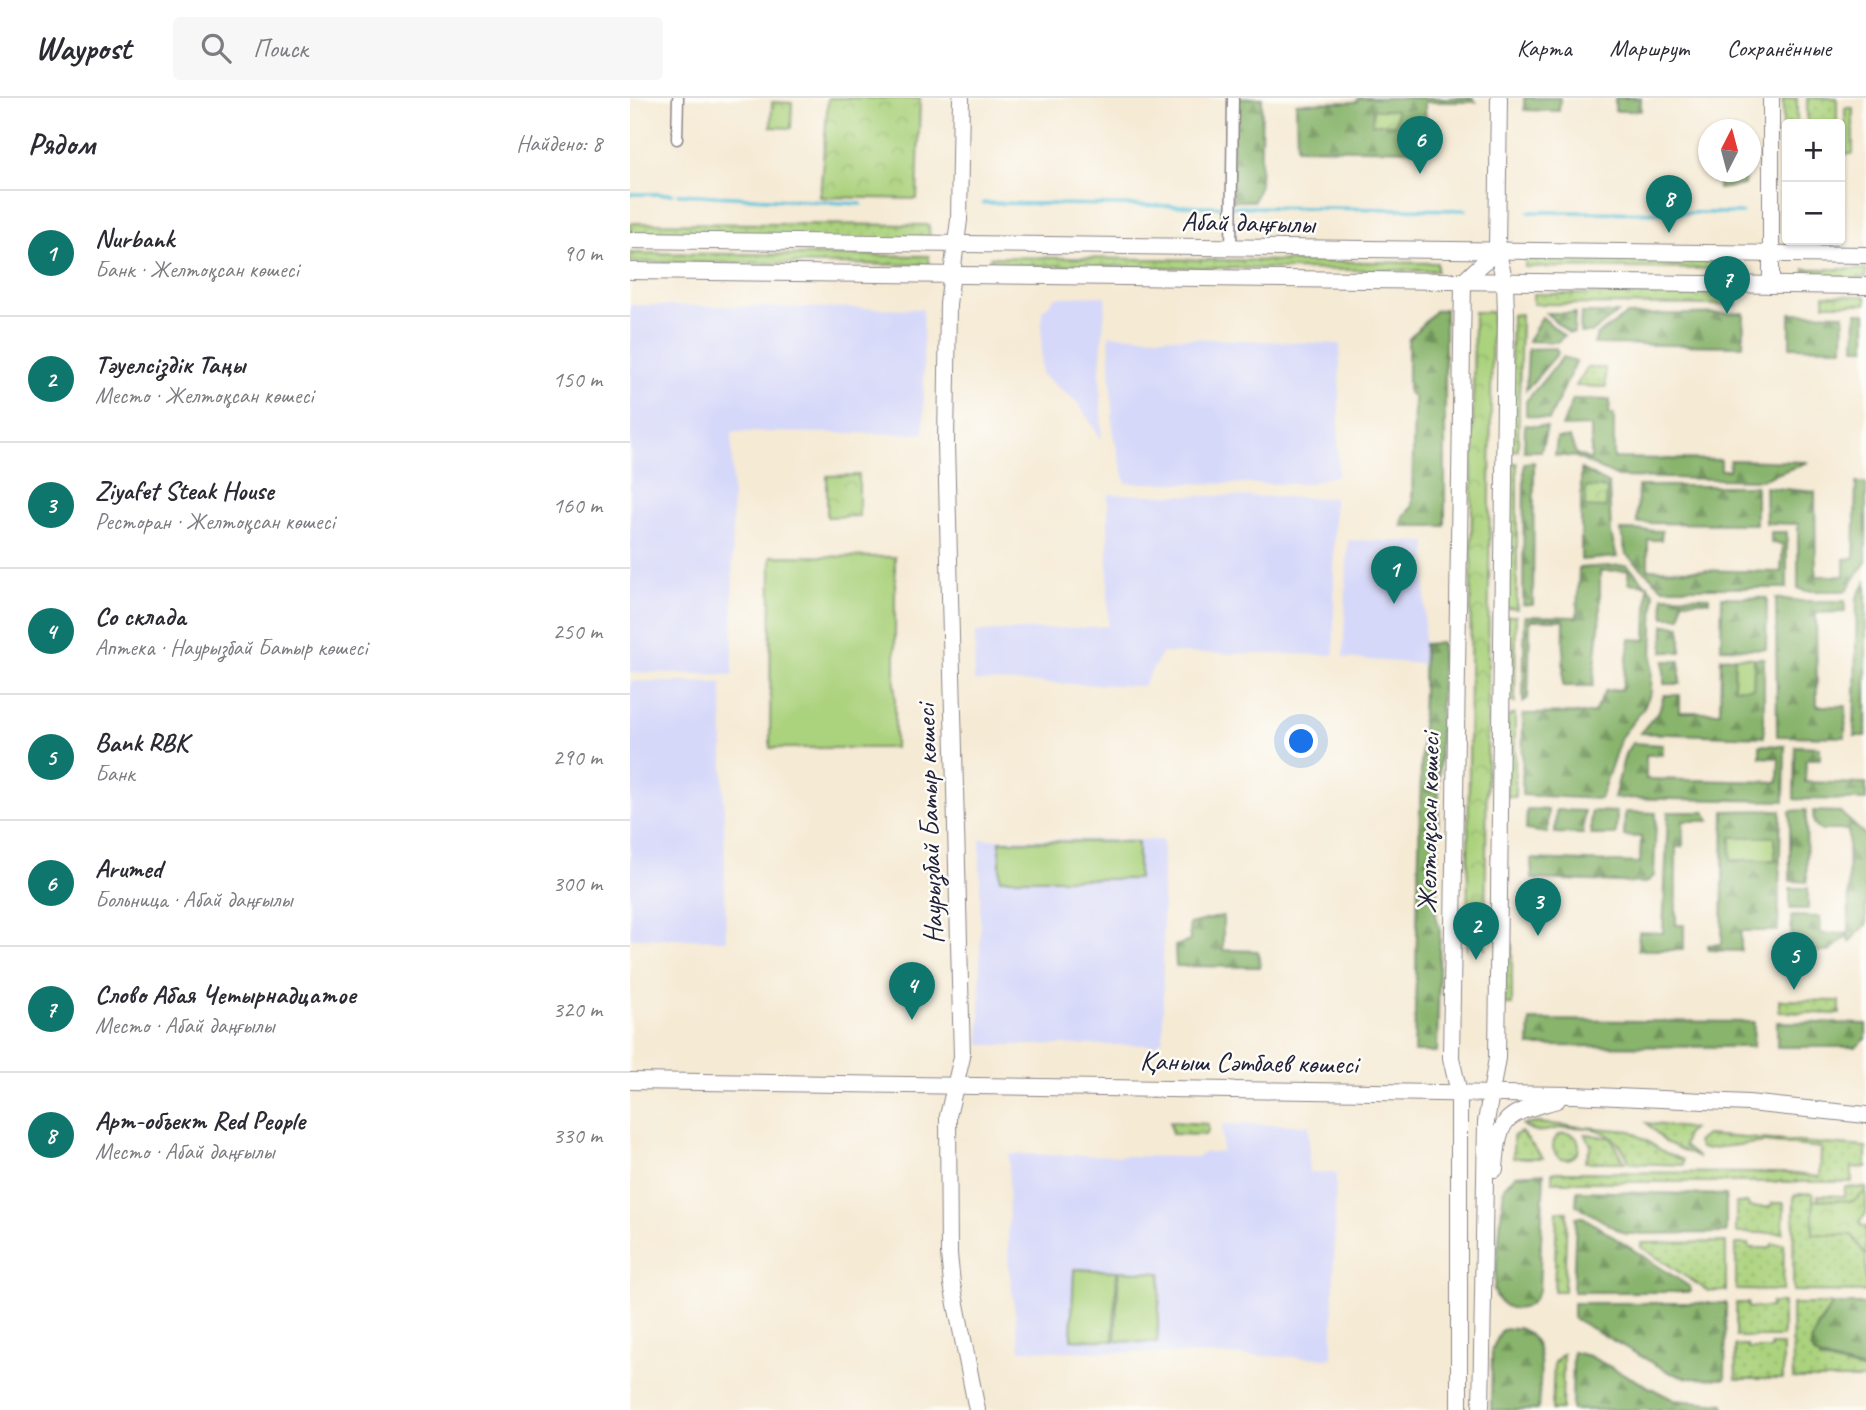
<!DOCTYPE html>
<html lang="ru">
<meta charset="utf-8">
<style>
:root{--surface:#fff;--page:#f7f7f7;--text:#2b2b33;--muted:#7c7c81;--line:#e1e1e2;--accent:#0f766e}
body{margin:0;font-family:Caveat,sans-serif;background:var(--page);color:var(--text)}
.controls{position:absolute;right:21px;top:21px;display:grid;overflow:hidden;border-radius:7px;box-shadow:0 2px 5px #0004}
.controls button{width:63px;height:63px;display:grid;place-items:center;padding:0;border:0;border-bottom:2px solid var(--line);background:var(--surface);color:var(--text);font:35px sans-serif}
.compass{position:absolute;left:1068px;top:21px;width:63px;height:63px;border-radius:50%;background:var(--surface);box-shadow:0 2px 5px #0004;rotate:6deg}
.you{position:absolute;left:672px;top:644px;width:24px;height:24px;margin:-18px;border:5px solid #fff;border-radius:50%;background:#1a73e8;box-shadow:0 0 0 10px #1a73e833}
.badge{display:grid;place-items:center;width:46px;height:46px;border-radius:50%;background:var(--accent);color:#fff;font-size:23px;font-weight:700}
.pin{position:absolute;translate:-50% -58px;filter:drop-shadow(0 2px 4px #0008)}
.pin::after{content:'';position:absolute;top:37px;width:24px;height:21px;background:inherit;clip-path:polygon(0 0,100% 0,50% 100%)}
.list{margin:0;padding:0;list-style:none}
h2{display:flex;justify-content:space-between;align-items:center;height:91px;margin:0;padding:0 28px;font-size:30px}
h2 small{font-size:23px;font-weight:400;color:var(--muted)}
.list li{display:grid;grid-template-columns:46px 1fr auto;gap:21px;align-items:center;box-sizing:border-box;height:126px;padding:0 28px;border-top:2px solid var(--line)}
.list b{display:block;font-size:26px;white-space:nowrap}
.list p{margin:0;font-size:23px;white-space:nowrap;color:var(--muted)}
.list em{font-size:23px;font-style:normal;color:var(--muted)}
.icon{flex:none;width:38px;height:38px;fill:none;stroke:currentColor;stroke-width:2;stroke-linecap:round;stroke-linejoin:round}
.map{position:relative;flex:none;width:1236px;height:1312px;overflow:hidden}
header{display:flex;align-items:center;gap:42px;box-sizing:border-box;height:98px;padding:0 35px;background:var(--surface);border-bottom:2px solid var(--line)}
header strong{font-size:33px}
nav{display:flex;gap:38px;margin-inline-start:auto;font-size:24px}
.search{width:490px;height:63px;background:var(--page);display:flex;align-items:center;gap:18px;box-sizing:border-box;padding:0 24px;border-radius:7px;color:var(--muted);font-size:26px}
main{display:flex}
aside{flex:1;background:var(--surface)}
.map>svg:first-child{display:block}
</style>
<header>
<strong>Waypost</strong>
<div class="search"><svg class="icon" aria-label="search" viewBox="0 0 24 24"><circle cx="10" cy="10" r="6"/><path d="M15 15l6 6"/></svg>Поиск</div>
<nav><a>Карта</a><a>Маршрут</a><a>Сохранённые</a></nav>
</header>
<main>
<aside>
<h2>Рядом<small>Найдено: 8</small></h2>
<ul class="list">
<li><span class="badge">1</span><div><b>Nurbank</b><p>Банк · Желтоқсан көшесі</p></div><em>90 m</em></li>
<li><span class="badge">2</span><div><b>Тәуелсіздік Таңы</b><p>Место · Желтоқсан көшесі</p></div><em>150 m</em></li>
<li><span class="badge">3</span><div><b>Ziyafet Steak House</b><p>Ресторан · Желтоқсан көшесі</p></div><em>160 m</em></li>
<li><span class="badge">4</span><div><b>Со склада</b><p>Аптека · Наурызбай Батыр көшесі</p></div><em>250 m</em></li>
<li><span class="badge">5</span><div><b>Bank RBK</b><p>Банк</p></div><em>290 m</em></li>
<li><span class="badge">6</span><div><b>Arumed</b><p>Больница · Абай даңғылы</p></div><em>300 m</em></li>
<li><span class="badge">7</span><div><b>Слово Абая Четырнадцатое</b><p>Место · Абай даңғылы</p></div><em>320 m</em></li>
<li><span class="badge">8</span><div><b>Арт-объект Red People</b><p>Место · Абай даңғылы</p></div><em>330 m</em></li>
</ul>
</aside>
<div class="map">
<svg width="1236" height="1312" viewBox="0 0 1236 1312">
<defs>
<pattern id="grass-dots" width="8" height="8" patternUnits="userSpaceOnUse" patternTransform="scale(1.75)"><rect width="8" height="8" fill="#abd27d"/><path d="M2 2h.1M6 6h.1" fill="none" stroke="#93b46d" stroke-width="1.8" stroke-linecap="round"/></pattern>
<pattern id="forest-firs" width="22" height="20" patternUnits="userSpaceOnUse" patternTransform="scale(1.75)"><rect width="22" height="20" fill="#88b46c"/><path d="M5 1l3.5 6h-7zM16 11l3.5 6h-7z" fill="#6f925a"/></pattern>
<pattern id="park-crowns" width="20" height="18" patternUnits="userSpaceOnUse" patternTransform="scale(1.75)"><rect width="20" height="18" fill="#abd27d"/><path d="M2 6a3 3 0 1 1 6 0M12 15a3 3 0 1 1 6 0" fill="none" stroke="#93b46d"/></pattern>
</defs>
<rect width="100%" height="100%" fill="#fdfcf7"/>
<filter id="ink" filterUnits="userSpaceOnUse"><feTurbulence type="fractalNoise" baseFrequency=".0143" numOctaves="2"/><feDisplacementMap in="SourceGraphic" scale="14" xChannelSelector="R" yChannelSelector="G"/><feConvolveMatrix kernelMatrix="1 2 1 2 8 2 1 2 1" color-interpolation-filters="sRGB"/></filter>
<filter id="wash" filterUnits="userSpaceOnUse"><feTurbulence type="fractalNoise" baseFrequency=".00686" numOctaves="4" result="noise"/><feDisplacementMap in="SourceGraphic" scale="28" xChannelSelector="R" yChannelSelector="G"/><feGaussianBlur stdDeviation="1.57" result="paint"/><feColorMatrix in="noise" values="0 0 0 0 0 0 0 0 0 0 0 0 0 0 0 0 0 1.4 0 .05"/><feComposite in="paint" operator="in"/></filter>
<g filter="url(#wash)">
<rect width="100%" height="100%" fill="#f5ead4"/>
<!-- built -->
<g fill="#d6d8f9">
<polygon points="476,198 470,271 472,342 447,304 411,276 412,213 426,199"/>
<polygon points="0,207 293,211 294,336 102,334 103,577 0,574"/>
<polygon points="479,237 710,246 708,377 675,386 496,385 483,336"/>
<polygon points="478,396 704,400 704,557 532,555 513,588 344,583 345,534 478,528"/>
<polygon points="718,442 797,444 793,566 713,560"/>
<polygon points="0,583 92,585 96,842 0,840"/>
<polygon points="350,741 533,742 533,941 526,947 350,947"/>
<polygon points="592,1026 679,1027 679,1074 706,1075 702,1260 390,1252 378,1163 379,1056 567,1059 576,1054 592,1054"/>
</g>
<!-- grass -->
<g fill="url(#grass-dots)" stroke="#667a5c" stroke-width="2">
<polygon points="1153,0 1167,0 1167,26 1157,26 1157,118 1152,118"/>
<rect x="1177" y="0" width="30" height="26"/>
<rect x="1215" y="10" width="8" height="46"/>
<polygon points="0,125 299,127 300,145 0,142"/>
<polygon points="0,155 299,158 299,167 0,164"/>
<polygon points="360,159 807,165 807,173 360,167"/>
<polygon points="895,160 1094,163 1094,171 895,169"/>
<rect x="1175" y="171" width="61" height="9"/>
<polygon points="903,196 1106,196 1106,207 903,206"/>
<polygon points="1194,197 1236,198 1236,206 1194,206"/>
<polygon points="891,216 888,352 879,353 882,217"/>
<polygon points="957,270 975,270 976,289 946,288"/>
<polygon points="879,365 887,365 887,511 877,510"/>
<polygon points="877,518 886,518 885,605 877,602"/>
<polygon points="885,616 885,699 877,699 878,618"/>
<polygon points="882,845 882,907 875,907 877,846"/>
<polygon points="1149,902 1210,903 1210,916 1149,914"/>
<polygon points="540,1024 578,1026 578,1033 575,1037 542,1036"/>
<path d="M907 1025 1001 1033 1036 1055 1053 1062V1067L1000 1065C986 1033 965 1027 931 1030 916 1032 907 1038 893 1027Z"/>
<polygon points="1017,1025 1063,1031 1056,1037 1054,1048 1069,1060 1035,1044"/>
<polygon points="891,1034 913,1060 883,1060 883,1038"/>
<circle cx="936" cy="1048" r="13"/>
<polygon points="955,1036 981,1040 995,1064 955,1064 961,1047"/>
<polygon points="1076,1037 1236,1049 1236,1069 1222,1070 1222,1084 922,1084 922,1074 1158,1075 1190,1079 1191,1050 1135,1044 1075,1051 1070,1050 1067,1044"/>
<polygon points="1215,1089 1236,1090 1236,1094 1223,1103 1188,1102 1188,1097 1214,1098"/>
<polygon points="1180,1095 1183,1095 1183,1136 1222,1137 1236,1158 1236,1194 1163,1193 1164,1097"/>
<polygon points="1106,1105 1118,1105 1119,1109 1141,1109 1142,1105 1154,1105 1153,1135 1106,1135"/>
<polygon points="927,1113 937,1114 934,1193 924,1193"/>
<polygon points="1096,1144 1096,1193 1078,1193 1011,1149 1011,1145"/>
<polygon points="1106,1146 1118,1146 1119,1150 1141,1150 1142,1146 1154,1146 1153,1193 1106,1192"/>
<polygon points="1106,1205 1118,1205 1118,1210 1141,1209 1141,1205 1153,1205 1153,1239 1106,1239"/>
<polygon points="1162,1206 1203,1206 1188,1227 1190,1262 1236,1273 1236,1281 1163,1281"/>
<polygon points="1105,1247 1117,1247 1118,1251 1141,1251 1141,1247 1153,1247 1153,1281 1106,1281"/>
<polygon points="933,1256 932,1312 922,1312 924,1264"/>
</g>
<!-- forest -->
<g fill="url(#forest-firs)" stroke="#556b54" stroke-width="2">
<polygon points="603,0 632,0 630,86 624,103 602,103"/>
<polygon points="728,0 843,0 846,4 795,4 796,52 667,50 666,5 727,4"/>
<polygon points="894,0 930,0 929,13 894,12"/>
<rect x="985" y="0" width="26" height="13"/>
<polygon points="1089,74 1115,74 1114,87 1088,91"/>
<polygon points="815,211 815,428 772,428 773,419 782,409 784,299 778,294 778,242 805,213"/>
<polygon points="916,215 945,215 944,235 939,235"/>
<polygon points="951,215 988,215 961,235 950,235"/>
<polygon points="1114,215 1113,248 964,246 967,237 996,217"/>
<polygon points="1160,215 1214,216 1213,250 1160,249"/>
<polygon points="1226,215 1236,215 1236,250 1225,250"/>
<polygon points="912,219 934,238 927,244 898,243"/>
<polygon points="926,250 928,255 896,292 898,251"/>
<polygon points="933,259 946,264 919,322 896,317 896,303"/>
<polygon points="943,301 980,302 979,316 984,316 984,360 1091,362 1091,372 1099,372 1100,362 1178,364 1131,382 988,379 946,359 925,357 927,340 940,340 946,356 961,362 961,328 932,329"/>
<polygon points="895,327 917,329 911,353 894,353"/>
<polygon points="904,364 903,507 893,507 894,365"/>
<polygon points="951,371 979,386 981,436 987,459 951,462"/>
<polygon points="1226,385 1236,385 1236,464 1216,493 1174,493 1168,490 1168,426 1136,425 1135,389 1185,394 1186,478 1214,478 1214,461 1224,460"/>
<polygon points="1008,388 1126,388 1126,426 1007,425"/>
<polygon points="991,432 1032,433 1031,442 1018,442 1018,471 1151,474 1153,446 1141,445 1141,434 1157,434 1157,490 1033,490 996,456"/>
<polygon points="997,467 1024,495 1021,594 1013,611 991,639 970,701 892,697 893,616 964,615 975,593 992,591 1000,541 1016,542 1018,487 999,485 998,472 970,473 970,520 963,588 933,588 934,522 900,522 898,600 893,604 895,518 947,519 949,470"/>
<polygon points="1236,484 1236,638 1224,638 1227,499"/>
<polygon points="1033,498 1079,499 1079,503 1052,503 1051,519 1034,519"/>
<polygon points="1092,499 1137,500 1136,551 1091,550"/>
<polygon points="1146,500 1170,503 1215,503 1215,514 1186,515 1187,608 1216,608 1215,639 1147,638"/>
<polygon points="1034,527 1051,528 1051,554 1033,554"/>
<polygon points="812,545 806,822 810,830 807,954 784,954 794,546"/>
<polygon points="1105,559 1104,589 1123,590 1124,560 1134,560 1134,639 1010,635 1029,613 1034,597 1050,597 1050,614 1090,614 1091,560"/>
<rect x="1034" y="563" width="16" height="23"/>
<polygon points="1002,645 1033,647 1033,657 1016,657 1016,681 1148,684 1149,660 1130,659 1130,647 1155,648 1154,703 984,700 995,656"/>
<polygon points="1165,648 1190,649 1190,661 1176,661 1175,684 1236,686 1236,702 1164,701"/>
<polygon points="897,711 918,712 918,735 896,732"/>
<polygon points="926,712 954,713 953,736 925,735"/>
<polygon points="1151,712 1148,833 1111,833 1111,853 1079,852 1078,847 1092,846 1094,713"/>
<polygon points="1176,712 1177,784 1160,783 1160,713"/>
<polygon points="961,713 987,714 986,737 961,737"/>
<polygon points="1183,713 1210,714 1236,738 1236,827 1219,844 1218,837 1199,854 1162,853 1161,818 1190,819 1191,836 1219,835 1218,732 1190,732 1184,725"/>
<polygon points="995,714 1026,715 1024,778 1016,785 902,781 901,761 1010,765 1011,739 994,738"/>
<polygon points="1038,714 1075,714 1080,723 1053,723 1053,749 1046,749 1046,827 1054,827 1054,852 1008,852 1009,834 1033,835"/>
<rect x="1160" y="790" width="18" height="21"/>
<polygon points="593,818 593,852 628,853 630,869 546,868 545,848 560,843 559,826"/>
<polygon points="900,922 1124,924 1123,949 899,948"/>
<polygon points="1147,924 1236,926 1236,941 1226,949 1147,949"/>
<path d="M914 1075 909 1192C901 1217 871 1217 864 1192L874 1089 886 1077Z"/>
<polygon points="947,1093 1096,1097 1096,1135 995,1136 946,1107"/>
<polygon points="946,1119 953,1119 1060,1189 1060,1194 943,1194"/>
<polygon points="943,1205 1096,1205 1095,1281 1057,1280 1041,1275 943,1220"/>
<path d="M1203 1206H1236V1273C1189 1256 1158 1268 1203 1206Z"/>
<path d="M888 1230C920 1240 909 1286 908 1312H861L862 1251 872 1232Z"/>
<polygon points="943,1254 959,1258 1044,1302 1094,1306 1094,1312 942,1312"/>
</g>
<!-- park -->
<g fill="url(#park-crowns)" stroke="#667a5c" stroke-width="2">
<polygon points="198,0 290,0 287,101 190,99"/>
<polygon points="142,4 162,5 161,30 141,29"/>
<polygon points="743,12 766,12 766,26 742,26"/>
<polygon points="844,214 862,214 855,850 846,837 837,850"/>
<polygon points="229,377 229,418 197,419 197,378"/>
<polygon points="956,389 977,390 976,410 955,409"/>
<polygon points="1236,1094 1236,1116 1230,1123 1232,1128 1236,1128 1236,1158 1222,1137 1183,1136 1183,1102 1223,1103"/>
</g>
<!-- pitch -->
<g fill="#abd27d" stroke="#667a5c" stroke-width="2">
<polygon points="141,458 265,459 265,650 140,650"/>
<polygon points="1105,559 1124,560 1123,590 1104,590"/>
<rect x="1101" y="739" width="44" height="23"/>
<polygon points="370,743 508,744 508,781 370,781"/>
<polygon points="444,1171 487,1173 483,1243 441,1241"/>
<polygon points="489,1173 531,1175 527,1245 485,1243"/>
</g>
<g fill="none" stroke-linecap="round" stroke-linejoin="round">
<!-- stream -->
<g stroke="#5bc1d9" stroke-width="3.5">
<polyline points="0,96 42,96"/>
<polyline points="48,96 231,106"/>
<polyline points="353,105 836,112"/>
<polyline points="899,114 1112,115"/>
</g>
</g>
</g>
<g filter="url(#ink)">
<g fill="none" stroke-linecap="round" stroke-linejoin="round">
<defs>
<g id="street">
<polyline points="47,41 48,0"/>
<polyline points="601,151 603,0"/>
</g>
<g id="secondary">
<polyline points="331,0 329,122 318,206 316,346 332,959 318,1018 319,1156 322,1186 347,1312"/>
<polyline points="0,142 1236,157"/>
<polyline points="0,173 1236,188"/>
<polyline points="1141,187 1141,0"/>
<polyline points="0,983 944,997 1118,1005 1236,1017"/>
<path d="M865 1071C869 1014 877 1017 927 1002"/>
<polyline points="829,1312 829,995 821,960 833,184 867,152"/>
<polyline points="851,1312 856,1024 867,960 876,217 875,184 867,152 869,0"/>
</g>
</defs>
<!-- street casing -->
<use href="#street" stroke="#8c8688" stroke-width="13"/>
<!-- secondary casing -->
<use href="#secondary" stroke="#8c8688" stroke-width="18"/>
<!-- street -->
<use href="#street" stroke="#fff" stroke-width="10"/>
<!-- secondary -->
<use href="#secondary" stroke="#fff" stroke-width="16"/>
</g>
</g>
<g text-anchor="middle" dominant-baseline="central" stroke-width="5" stroke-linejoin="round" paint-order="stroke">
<!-- street labels -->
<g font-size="28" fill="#22223b" stroke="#fdfcf7">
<text transform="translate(618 124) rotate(1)">Абай даңғылы</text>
<text transform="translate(798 725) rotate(-89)">Желтоқсан көшесі</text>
<text transform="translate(299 726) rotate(-92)">Наурызбай Батыр көшесі</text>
<text transform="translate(619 964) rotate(1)">Қаныш Сәтбаев көшесі</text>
</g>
</g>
</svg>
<div class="controls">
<button>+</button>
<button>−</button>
</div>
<svg class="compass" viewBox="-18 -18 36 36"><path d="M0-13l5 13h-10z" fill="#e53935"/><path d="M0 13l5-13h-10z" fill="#7c7c81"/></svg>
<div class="you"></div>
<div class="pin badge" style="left:764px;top:506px">1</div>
<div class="pin badge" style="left:846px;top:862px">2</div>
<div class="pin badge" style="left:908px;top:838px">3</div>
<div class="pin badge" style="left:282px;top:922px">4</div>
<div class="pin badge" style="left:1164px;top:892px">5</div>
<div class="pin badge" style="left:790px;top:76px">6</div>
<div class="pin badge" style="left:1097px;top:216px">7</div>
<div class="pin badge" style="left:1039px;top:135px">8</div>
</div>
</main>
